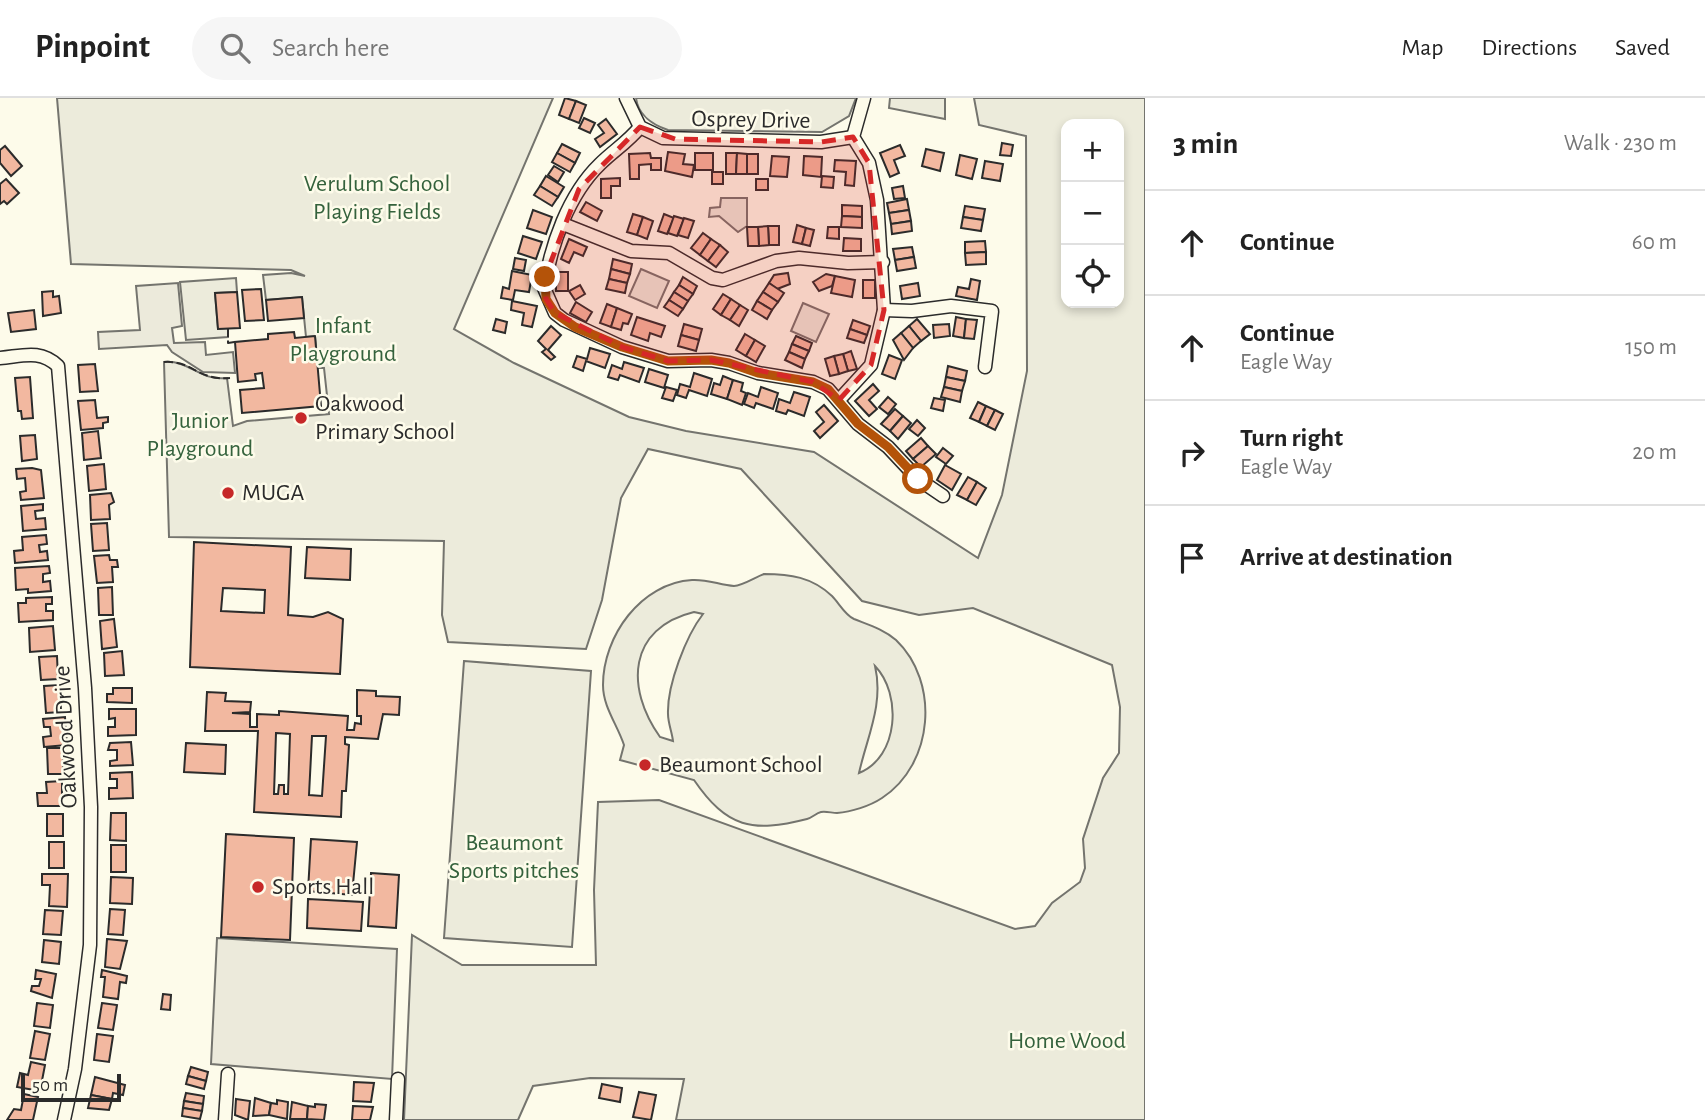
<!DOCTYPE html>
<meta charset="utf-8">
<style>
:root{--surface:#fff;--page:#f6f6f6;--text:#222;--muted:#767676;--line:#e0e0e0}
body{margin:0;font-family:"Alegreya Sans",sans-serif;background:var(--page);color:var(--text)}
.controls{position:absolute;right:21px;top:21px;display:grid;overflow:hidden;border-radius:14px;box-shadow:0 4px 10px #0003}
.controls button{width:63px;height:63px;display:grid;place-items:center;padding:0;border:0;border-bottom:2px solid var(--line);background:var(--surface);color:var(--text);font:35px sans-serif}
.scale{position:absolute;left:21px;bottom:18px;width:100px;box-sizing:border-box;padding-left:7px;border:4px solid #2b2b2b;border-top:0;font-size:19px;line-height:24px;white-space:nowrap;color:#2b2b2b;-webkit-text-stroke:5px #fdfbea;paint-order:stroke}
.stop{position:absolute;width:21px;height:21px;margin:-16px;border:5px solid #b45309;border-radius:50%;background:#fff}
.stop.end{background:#b45309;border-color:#fff;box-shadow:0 2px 7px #0008}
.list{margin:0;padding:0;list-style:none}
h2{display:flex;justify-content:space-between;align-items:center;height:91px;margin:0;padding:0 28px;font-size:30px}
h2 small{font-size:23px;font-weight:400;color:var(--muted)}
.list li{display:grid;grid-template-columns:46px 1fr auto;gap:21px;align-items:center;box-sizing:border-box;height:105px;padding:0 28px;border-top:2px solid var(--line)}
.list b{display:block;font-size:26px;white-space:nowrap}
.list p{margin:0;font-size:23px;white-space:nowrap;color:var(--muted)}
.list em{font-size:23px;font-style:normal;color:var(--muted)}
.icon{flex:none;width:38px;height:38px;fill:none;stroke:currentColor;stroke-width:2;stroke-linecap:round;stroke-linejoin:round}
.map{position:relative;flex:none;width:1145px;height:1022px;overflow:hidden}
header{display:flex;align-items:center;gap:42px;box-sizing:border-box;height:98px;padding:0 35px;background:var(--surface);border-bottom:2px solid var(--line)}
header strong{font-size:33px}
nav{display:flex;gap:38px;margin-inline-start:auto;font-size:24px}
.search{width:490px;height:63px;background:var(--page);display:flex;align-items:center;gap:18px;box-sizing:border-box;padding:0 24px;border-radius:38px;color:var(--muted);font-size:26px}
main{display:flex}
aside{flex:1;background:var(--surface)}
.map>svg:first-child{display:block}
</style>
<header>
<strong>Pinpoint</strong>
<div class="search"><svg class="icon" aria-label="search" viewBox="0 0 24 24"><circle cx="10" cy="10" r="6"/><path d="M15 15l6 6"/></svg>Search here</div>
<nav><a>Map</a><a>Directions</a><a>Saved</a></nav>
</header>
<main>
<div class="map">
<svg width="1145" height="1022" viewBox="0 0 1145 1022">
<rect width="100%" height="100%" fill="#fdfbea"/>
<!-- green -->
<g fill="#ecebdb" stroke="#74746e" stroke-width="2" fill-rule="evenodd">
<path d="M57 0H553L454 231 514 265 629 319 686 333 814 354 978 460 1002 397 1027 273 1026 38 979 27 974 0H1145V1022H676L684 981 590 980 533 988 518 1022H404L412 837 462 867H596L594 792 598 704 659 702 1015 831 1035 828 1052 805 1080 784 1085 770 1083 741 1103 680 1119 655 1120 609 1112 567 973 510 919 517 862 503 741 371 648 351 621 400 602 502 586 551 448 544 442 517 444 443 169 439 164 264C191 262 198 283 227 280L233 328 247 323 329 316 324 270H318L315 238 306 239 302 199 266 202 263 177 291 175 305 178 291 172 71 166ZM1066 26H1119V205H1066Z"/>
<path d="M636 0H856L849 18 822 34 668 32C653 27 638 17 636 0Z"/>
<polygon points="890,0 945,0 945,21 889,10"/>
<polygon points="236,180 237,194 215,195 218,231 228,230 228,239 186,242 180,184"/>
<path d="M764 476C790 476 812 479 832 498 839 505 845 517 854 521 869 527 883 531 896 542 940 584 934 666 882 700 870 708 851 714 837 715 832 715 826 713 821 714 816 715 812 720 807 721 752 735 727 730 694 682L620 662 624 647C617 626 603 609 603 587 603 538 641 485 692 482 707 481 720 487 734 488 742 488 756 479 764 476ZM694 514 703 516C686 538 667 587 668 616 668 625 672 634 673 643L660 639C625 590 628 530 694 514ZM875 568C902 596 899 659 859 675 867 639 884 606 875 568Z"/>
<polygon points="464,563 591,573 572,849 444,840"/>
</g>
<!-- parking -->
<g fill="#eceadb" stroke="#74746e" stroke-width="2">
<polygon points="721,100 747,100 747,128 738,134 719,118 709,119 710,110 720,109"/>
<polygon points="641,171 669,183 657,210 629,198"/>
<polygon points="178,185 182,228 172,230 174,245 205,244 206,257 233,254 235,275 203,274 172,254 167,247 99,251 98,234 140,232 136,188"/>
<polygon points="803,205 829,216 816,244 791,233"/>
<polygon points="217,840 397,851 392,981 211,966"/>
</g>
<!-- building -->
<g fill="#f2b8a0" stroke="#2b2b2b" stroke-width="2" fill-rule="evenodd">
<polygon points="565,0 576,3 569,21 559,17"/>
<polygon points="576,3 586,7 579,25 569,21"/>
<polygon points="584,20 595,25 590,35 579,30"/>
<polygon points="606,21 617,36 600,49 595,41 604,35 598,27"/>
<polygon points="1002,45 1013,47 1011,58 1000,57"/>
<polygon points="562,46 580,55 575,65 557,55"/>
<polygon points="900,47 905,58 894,62 899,75 890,79 880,55"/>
<polygon points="5,48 22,68 11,78 0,65 0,52"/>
<polygon points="926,51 944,55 940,73 922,68"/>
<polygon points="668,54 685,56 683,66 694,67 692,79 665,73"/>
<polygon points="557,55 575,65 570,74 552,64"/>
<polygon points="650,55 651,60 661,60 661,72 651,72 651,66 639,67 639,81 630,81 629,56"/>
<rect x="695" y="55" width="18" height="17"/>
<polygon points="726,55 737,55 736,76 726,76"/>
<polygon points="737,55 747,56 747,76 736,76"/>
<rect x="747" y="56" width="11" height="20"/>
<polygon points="960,57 977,61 972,81 956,77"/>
<polygon points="772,58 789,59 787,79 770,78"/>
<polygon points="804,58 822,59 821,79 803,77"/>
<polygon points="835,62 856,63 854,88 845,87 846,74 834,73"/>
<polygon points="985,63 1003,66 1000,83 982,80"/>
<polygon points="554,68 564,74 558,84 548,77"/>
<rect x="712" y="74" width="11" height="12"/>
<polygon points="546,78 564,89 558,99 540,88"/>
<polygon points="822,78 834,79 833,90 821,89"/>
<polygon points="620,80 620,88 611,88 611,100 601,100 601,81"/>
<polygon points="6,81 19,95 7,106 4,103 0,106 0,86"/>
<rect x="756" y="81" width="12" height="11"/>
<polygon points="540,88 558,99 552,108 534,97"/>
<polygon points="903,88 905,100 894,101 892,90"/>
<polygon points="907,101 909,112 889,115 887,105"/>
<polygon points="586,104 602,113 597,123 580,114"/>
<polygon points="842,107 862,108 862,119 842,118"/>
<polygon points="965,108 985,111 983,122 963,119"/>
<polygon points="533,112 552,119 546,136 527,130"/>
<polygon points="909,112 911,123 891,126 889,115"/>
<polygon points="633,116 643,119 637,137 627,134"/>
<polygon points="664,116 674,120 667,136 658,133"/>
<polygon points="674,118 684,121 677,138 668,135"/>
<polygon points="842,118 862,119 862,130 841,129"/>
<polygon points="643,119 653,123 647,141 637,137"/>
<polygon points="963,119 983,122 981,133 961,130"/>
<polygon points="684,120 694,123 688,140 678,137"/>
<polygon points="911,123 912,133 892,136 891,126"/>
<polygon points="797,127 806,130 802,146 793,144"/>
<polygon points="768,128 779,128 779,147 769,147"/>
<polygon points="768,128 769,147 759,148 758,129"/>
<polygon points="747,129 758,129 759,148 748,148"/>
<polygon points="828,129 839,129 839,141 827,140"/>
<polygon points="806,130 814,132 810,148 802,146"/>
<polygon points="703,135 711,141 700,157 691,150"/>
<polygon points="523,138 542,144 536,161 518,155"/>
<polygon points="844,140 861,141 861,153 843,153"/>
<polygon points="569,141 587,149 583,158 574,154 569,165 561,161"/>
<polygon points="711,141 720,147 708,163 700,157"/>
<polygon points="985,143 986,154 965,155 965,144"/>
<polygon points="720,147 728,154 716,169 708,163"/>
<polygon points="912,149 914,159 895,162 893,151"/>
<polygon points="986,154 986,166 966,167 965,155"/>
<polygon points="914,159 916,170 897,173 895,162"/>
<polygon points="515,160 526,162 524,173 513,171"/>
<polygon points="613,161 632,166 630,176 611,171"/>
<polygon points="611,171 630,176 627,185 609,181"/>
<polygon points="512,173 532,177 529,194 515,192 513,202 501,200 503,189 509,191"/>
<rect x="556" y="174" width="12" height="19"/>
<polygon points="788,175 790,186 777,191 769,185 774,177"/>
<polygon points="826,176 835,178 832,188 819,193 813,184"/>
<polygon points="835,178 855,182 852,199 831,195"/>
<polygon points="683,179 697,188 693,196 679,187"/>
<polygon points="609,181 627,185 625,195 606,191"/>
<polygon points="971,181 980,183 977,202 956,198 958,189 969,191"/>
<rect x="863" y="182" width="12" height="18"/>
<polygon points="769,185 784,195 778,204 763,194"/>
<polygon points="918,185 920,198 902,201 900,188"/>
<polygon points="580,187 585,196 575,202 569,193"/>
<polygon points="679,187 693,196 688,203 674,194"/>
<polygon points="261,191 264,222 245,223 242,192"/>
<polygon points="53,193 53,199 59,198 61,215 43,218 42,194"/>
<polygon points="237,194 240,230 218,231 215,195"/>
<polygon points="674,194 688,203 683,211 669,202"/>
<polygon points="763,194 778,204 772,212 757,203"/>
<polygon points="723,196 731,201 721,217 713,211"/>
<polygon points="302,199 304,220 268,223 266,202"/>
<polygon points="731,201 740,207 730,222 721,217"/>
<polygon points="669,202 683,211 678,218 664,209"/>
<polygon points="512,203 537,208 532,229 522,227 524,215 511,212"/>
<polygon points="757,203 772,212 767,221 752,212"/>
<polygon points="576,204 592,214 586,224 570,215"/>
<polygon points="607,206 617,210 611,229 600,225"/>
<polygon points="740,207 748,212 739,228 730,222"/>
<polygon points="617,210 632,216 628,226 623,225 621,232 611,229"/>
<polygon points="34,212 36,231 11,234 8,215"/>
<polygon points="637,219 665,228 661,239 650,235 648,243 631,237"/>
<polygon points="956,219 966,221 964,240 953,238"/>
<polygon points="496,221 507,224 505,235 493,232"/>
<polygon points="917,221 930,236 921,243 909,228"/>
<polygon points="966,221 977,222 974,241 964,240"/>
<polygon points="853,222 870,228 867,237 850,231"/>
<polygon points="684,226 702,231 699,242 681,237"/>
<polygon points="949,226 950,238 934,240 933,227"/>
<polygon points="551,228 561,237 548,252 555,259 551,262 542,254 546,251 538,243"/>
<polygon points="909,228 921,243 913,250 901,235"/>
<polygon points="850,231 867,237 864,245 847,240"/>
<polygon points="294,234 295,240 315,238 321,308 242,315 240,292 264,290 262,275 255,276 256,282 238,284 235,244 268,241 268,236"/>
<polygon points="901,235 913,250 904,262 893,242"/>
<polygon points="745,236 755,242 746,258 736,252"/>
<polygon points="681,237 699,242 696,253 678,248"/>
<polygon points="796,238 812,245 809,253 792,246"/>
<polygon points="755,242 765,248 756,264 746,258"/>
<polygon points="792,246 809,253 805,261 789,254"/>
<polygon points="590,250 610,256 605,270 586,263 583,273 573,269 577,258 587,261"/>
<polygon points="851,253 857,271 848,273 843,256"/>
<polygon points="789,254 805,261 802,270 785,262"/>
<polygon points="843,256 848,273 839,276 834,258"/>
<polygon points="889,257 902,262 895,281 882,276"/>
<polygon points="834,258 839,276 830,278 825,261"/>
<polygon points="624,264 644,270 639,284 620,277 618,282 608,279 612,267 622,271"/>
<polygon points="95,266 98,293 80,294 78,267"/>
<polygon points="948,268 967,273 965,283 946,279"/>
<polygon points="649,271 668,277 664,290 645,284"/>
<polygon points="694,275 712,281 707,298 689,292 686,300 677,297 680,286 690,289"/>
<polygon points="723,278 733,282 727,301 711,296 714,285 720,287"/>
<polygon points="30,279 33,320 22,321 21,313 18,313 15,280"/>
<polygon points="946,279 965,283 962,293 944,289"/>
<polygon points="733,282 743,285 741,293 746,295 742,307 727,301"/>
<polygon points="873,286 879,293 869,302 877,311 869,318 855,303"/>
<polygon points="666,289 677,292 673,303 662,300"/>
<polygon points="761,289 778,295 773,311 756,305 754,310 744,306 748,295 758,299"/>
<polygon points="944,289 962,293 960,304 941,299"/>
<polygon points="794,294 810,299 804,318 788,312 786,316 776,313 779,301 790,305"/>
<polygon points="888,299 896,306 888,316 879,309"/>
<polygon points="934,300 945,302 943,313 931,310"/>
<polygon points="95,302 97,320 108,319 108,324 103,325 103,330 81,332 78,303"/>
<polygon points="978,304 986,308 979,324 970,320"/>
<polygon points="824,307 838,323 820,340 814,333 824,324 816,314"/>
<polygon points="986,308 995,312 987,328 979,324"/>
<polygon points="895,311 903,318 890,333 881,326"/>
<polygon points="995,312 1003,316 995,332 987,328"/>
<polygon points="903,318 911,325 898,341 890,333"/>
<polygon points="917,322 925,330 918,338 909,331"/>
<polygon points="98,333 101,360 84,362 82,335"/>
<polygon points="35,337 37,361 22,363 20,338"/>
<polygon points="921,340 928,348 913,361 906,353"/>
<polygon points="928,348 936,356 921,369 913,361"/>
<polygon points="943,350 953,358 946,366 936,359"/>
<polygon points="104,366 106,391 89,393 87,368"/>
<polygon points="945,367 961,376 952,392 937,382"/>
<polygon points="32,370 41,372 44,400 21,402 20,394 26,393 25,380 17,381 16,371"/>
<polygon points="968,379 977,384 967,402 957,397"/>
<polygon points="977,384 986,390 976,407 967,402"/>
<polygon points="111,395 114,404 109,407 110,421 91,422 90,397"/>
<polygon points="43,406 43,412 35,413 36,421 45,420 46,431 23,433 21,408"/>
<polygon points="107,425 109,452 93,453 91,426"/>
<polygon points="46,437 47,446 39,447 40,454 47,453 48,462 15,465 14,453 23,452 22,439"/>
<path d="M194 444 291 449 288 517 313 519 328 514 343 521 340 576 190 569ZM223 490 265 492 264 515 221 513Z"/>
<polygon points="307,449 351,451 350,482 305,480"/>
<polygon points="109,457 110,462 117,462 118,469 112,469 113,484 97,485 94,458"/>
<polygon points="49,468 50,475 43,476 43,484 50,483 51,493 28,495 28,491 16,492 15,470"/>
<polygon points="112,489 113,517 99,517 98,490"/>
<polygon points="52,499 52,506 46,506 46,513 53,513 53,522 19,524 18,505 26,505 26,500"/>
<polygon points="114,521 117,549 102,551 100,523"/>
<polygon points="53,528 55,552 30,554 29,530"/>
<polygon points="122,553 124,577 105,578 104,555"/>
<polygon points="57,558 58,581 41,582 39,559"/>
<polygon points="60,587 61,614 46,615 44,588"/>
<polygon points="113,590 132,590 132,605 107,604 107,596 113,596"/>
<path d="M357 592 376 593V598L400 599 399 617 383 616 378 641 345 639V646L349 647 346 693H342L341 719 254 714 258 633H205L207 594 226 595 225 603 251 604 250 614 232 615 250 616V629H257V616L279 617V613L348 618 347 632H354L355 625 361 626V618H357ZM276 635 290 636 288 696H284V687H279L278 696H274ZM312 638H326L322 698 309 697Z"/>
<polygon points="109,611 136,611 136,637 108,638 108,629 115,629 115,620 109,621"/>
<polygon points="65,619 67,647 44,649 43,639 51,638 50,629 44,629 43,621"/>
<polygon points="131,644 133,667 110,668 110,663 117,662 117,652 108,652 110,645"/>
<polygon points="186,645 226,647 225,676 184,674"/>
<polygon points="47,650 63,650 63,676 48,676"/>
<polygon points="132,674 133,700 109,701 109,690 117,690 117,681 110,681 110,675"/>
<polygon points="62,683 62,708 38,708 37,695 47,695 46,684"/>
<polygon points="111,715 126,715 126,743 110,742"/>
<rect x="47" y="716" width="16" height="22"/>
<polygon points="226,736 294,740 290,842 221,839"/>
<polygon points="311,741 357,744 352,797 308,793"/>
<rect x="49" y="744" width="15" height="26"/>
<rect x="111" y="747" width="15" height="27"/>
<polygon points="371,775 399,777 396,830 368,828"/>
<polygon points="42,776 68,776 67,809 49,808 50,787 42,787"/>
<polygon points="111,779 133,780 132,806 110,805"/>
<polygon points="308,801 363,804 361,833 307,830"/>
<polygon points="110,811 125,812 123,837 108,836"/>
<polygon points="45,812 63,813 61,837 43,836"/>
<polygon points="107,841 127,843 120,871 105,869"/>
<polygon points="44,842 61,844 59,866 42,864"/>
<polygon points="36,872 56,876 52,900 31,893 32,888 39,888 41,881 35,881"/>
<polygon points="102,872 127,878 126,885 120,884 118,901 103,899 105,879 101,879"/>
<polygon points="163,896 171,897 170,912 161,911"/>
<polygon points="37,905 53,907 50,930 34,928"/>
<polygon points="102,905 117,907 113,932 98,930"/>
<polygon points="35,933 50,936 45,962 30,960"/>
<polygon points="97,936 113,938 109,964 94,962"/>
<polygon points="31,964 45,967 40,993 17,989 20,975 28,977"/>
<polygon points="191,969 208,974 206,983 188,978"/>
<polygon points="188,978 206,983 204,991 186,986"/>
<polygon points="95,979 125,987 123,997 113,995 112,1001 91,997"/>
<polygon points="354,984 374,985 371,1004 353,1003"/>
<polygon points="602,986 622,990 620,1004 599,1000"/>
<polygon points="639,994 656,997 651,1022 633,1019"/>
<polygon points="186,995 204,998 203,1006 184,1003"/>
<polygon points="24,996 38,999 33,1022 7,1022 14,1011 21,1012"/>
<polygon points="91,997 112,1001 109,1012 88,1010"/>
<polygon points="255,1000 271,1005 269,1017 253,1018"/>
<polygon points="236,1001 250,1003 248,1022 235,1017"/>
<polygon points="277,1002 288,1004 287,1021 269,1017 271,1005 277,1006"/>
<polygon points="184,1003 203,1006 202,1013 183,1010"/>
<polygon points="292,1004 308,1008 307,1021 290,1021"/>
<polygon points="315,1006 326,1007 324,1022 307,1021 308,1008 315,1009"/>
<polygon points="353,1008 373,1009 370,1022 352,1022"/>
<polygon points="183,1010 202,1013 200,1021 182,1018"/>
</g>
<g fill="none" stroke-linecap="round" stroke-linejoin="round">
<defs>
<g id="minor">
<polyline points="626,0 640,29 663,40 821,44 853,39"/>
<path d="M640 29C628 44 613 53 600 66 568 97 551 147 544 190L555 215 564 222 622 249 668 263 711 262 729 265 758 275 813 284 828 291 858 326 888 349 918 381 943 398"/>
<polyline points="563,126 631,153 669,155 712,180 723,182 776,163 799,160 848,165 883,164"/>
<polyline points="884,212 912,213 951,208 992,213 985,269"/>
<path d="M0 260C23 258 40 251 58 268L85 590 91 709 90 847 75 971 64 1022"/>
<polyline points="839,302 871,267 884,212 877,102 869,65 853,39 864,0"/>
<polyline points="225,1022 228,976"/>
<polyline points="396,1022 398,981"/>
</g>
</defs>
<!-- minor casing -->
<use href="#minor" stroke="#2b2b2b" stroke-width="15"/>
<!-- minor -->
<use href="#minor" stroke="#fdfbea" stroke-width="12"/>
<!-- fence -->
<g stroke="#2b2b2b" stroke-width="2" stroke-dasharray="9 3.5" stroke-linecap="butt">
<polyline points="228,230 228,245 235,244"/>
<path d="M164 264C193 262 197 283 230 280"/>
</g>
</g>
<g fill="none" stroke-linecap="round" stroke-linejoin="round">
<!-- route -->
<polyline stroke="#b45309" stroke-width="9" points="545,179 546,201 555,215 575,229 622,249 668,263 711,262 729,265 758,275 813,284 828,291 858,326 888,349 918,381"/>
</g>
<!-- marked area -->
<path fill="#d62828" fill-opacity="0.2" stroke="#d62828" stroke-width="5" stroke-dasharray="14 9" stroke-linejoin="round" d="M640 29 675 41 821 44 853 39 869 65 884 212 871 267 839 302 813 284 711 262 668 263 622 249 555 215 546 201 545 179 579 91Z"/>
<!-- markers -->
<g fill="#c62828" stroke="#fdfbea" stroke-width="2.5">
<circle cx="301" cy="320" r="7"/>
<circle cx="228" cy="395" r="7"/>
<circle cx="645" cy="667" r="7"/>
<circle cx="258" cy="789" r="7"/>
</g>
<g text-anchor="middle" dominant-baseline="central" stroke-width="5" stroke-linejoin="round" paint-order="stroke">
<!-- street labels -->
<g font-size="24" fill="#2b2b2b" stroke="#fdfbea">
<text transform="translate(751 22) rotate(1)">Osprey Drive</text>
<text transform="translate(66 639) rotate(-93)">Oakwood Drive</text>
</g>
<!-- park labels -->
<g font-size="24" fill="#34623c" stroke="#fdfbea">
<text x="377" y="86">Verulum School<tspan x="377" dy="28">Playing Fields</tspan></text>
<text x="343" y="228">Infant<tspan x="343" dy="28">Playground</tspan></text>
<text x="200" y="323">Junior<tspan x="200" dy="28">Playground</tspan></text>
<text x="514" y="745">Beaumont<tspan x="514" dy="28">Sports pitches</tspan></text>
<text x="1067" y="943">Home Wood</text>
</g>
<!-- poi labels -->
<g font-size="24" fill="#2b2b2b" stroke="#fdfbea" text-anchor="start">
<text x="315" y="306">Oakwood<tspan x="315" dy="28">Primary School</tspan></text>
<text x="242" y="395">MUGA</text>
<text x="659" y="667">Beaumont School</text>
<text x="272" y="789">Sports Hall</text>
</g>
</g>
</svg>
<div class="controls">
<button>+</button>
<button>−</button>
<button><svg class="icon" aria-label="locate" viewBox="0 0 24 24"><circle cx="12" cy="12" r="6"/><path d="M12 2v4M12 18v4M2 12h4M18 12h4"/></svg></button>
</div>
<div class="scale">50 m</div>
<div class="stop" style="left:918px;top:381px"></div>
<div class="stop end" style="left:545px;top:179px"></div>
</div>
<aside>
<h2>3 min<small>Walk · 230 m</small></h2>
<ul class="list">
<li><svg class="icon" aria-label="ahead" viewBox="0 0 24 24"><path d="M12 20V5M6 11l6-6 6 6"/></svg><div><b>Continue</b></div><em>60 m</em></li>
<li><svg class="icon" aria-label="ahead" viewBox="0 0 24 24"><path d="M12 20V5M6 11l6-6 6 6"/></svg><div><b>Continue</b><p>Eagle Way</p></div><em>150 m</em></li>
<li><svg class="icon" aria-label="right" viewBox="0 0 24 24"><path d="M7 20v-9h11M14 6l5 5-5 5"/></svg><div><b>Turn right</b><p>Eagle Way</p></div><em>20 m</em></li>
<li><svg class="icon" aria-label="arrive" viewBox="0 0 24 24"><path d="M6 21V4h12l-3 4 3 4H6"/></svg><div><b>Arrive at destination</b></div></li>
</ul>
</aside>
</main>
